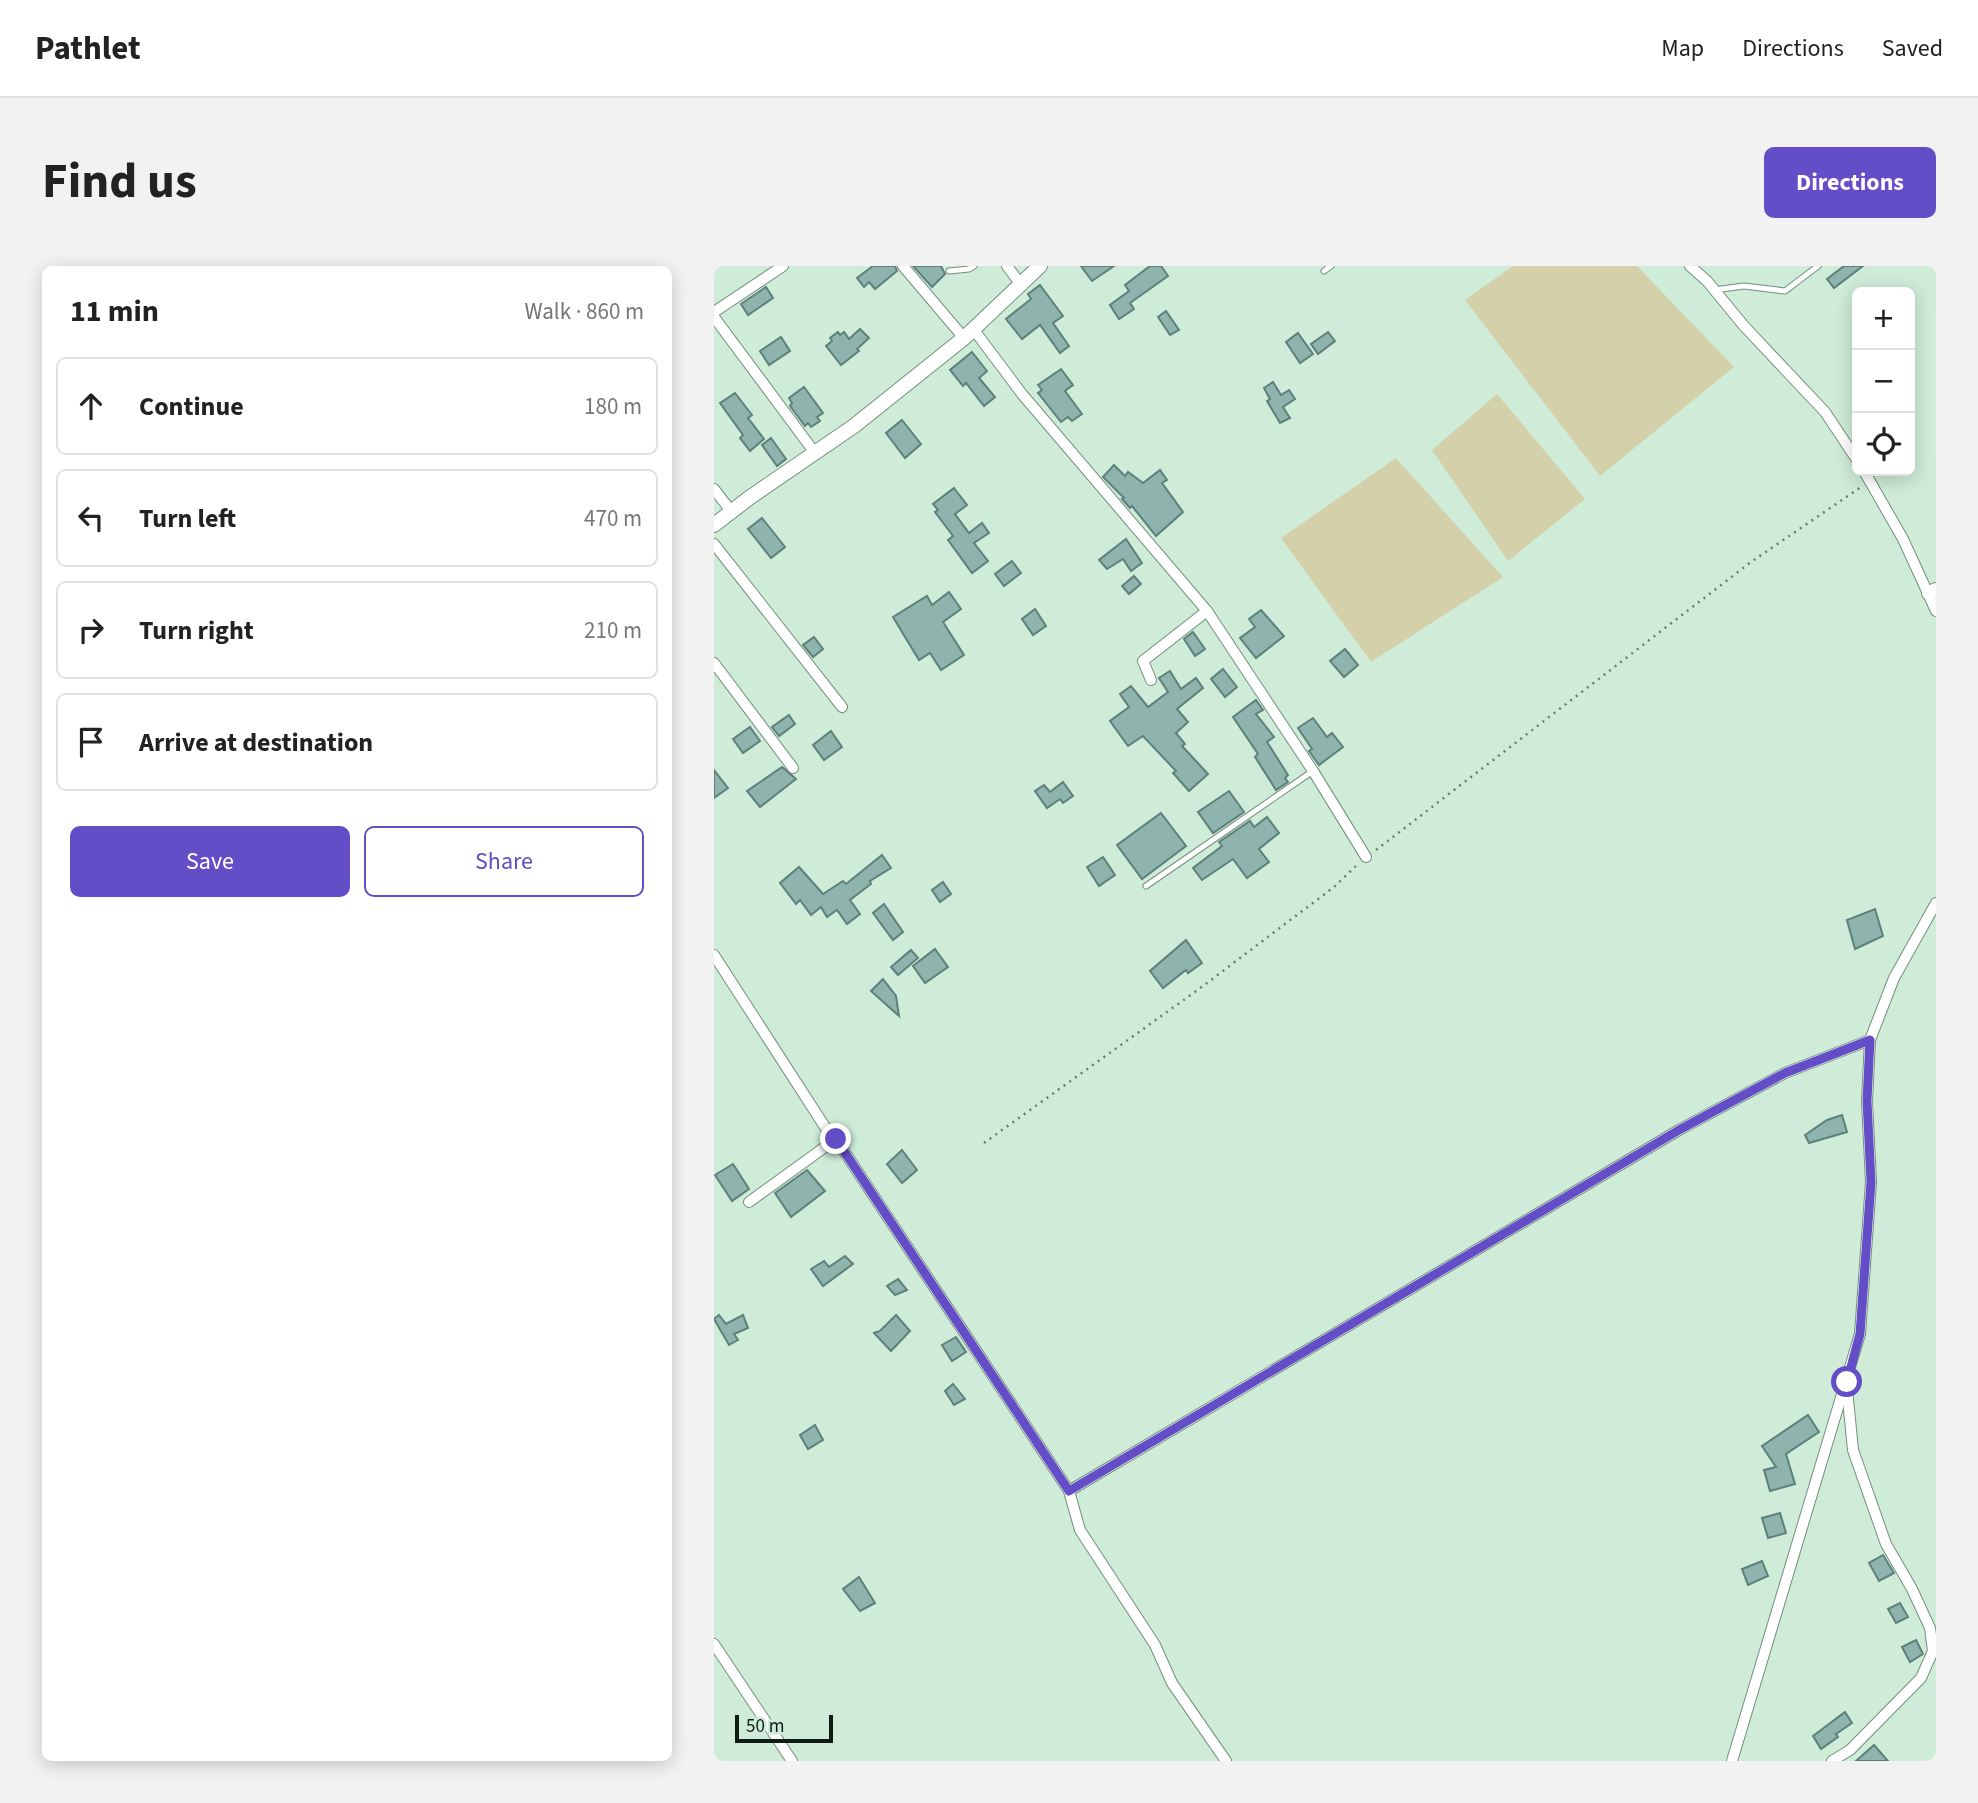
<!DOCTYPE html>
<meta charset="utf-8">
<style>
:root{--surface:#fff;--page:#f2f2f2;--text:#222;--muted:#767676;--line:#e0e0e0;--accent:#634ec7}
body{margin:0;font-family:"Source Sans 3",sans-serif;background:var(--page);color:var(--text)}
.controls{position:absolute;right:21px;top:21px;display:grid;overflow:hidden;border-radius:10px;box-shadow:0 4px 18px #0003}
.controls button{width:63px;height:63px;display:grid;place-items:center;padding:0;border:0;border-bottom:2px solid var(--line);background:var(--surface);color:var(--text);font:35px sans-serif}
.scale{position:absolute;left:21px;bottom:18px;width:98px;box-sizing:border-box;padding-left:7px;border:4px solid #101b14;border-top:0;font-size:19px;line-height:24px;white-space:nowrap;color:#101b14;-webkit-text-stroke:5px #ceecd8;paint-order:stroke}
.stop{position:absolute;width:21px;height:21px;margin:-16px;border:5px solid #634ec7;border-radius:50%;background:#fff}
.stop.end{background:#634ec7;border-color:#fff;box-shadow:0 2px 7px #0008}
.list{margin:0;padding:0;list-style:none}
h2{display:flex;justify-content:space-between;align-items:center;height:91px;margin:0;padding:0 28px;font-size:30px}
h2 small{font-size:23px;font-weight:400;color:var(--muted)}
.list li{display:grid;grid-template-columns:46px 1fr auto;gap:21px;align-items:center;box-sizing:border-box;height:98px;margin:0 14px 14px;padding:0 14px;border:2px solid var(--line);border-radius:10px}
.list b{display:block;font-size:26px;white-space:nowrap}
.list em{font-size:23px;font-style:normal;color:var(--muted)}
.actions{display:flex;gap:14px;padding:21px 28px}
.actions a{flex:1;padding:16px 0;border:2px solid var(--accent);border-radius:10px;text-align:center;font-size:24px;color:var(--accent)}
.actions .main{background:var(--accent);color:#fff}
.icon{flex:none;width:38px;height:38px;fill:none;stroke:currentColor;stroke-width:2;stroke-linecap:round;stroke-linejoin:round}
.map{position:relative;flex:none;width:1222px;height:1495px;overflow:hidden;border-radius:10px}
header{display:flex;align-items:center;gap:42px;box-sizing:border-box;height:98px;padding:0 35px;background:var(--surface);border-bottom:2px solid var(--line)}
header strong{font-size:33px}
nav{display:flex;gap:38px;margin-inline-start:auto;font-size:24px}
.intro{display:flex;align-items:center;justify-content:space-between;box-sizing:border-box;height:168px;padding:0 42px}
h1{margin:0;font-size:49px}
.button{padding:18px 32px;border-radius:10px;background:var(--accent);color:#fff;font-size:24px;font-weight:700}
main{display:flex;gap:42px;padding:0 42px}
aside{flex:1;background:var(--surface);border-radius:10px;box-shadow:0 4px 18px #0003}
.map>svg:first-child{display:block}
</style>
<header>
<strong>Pathlet</strong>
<nav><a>Map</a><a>Directions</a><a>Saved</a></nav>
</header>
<div class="intro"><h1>Find us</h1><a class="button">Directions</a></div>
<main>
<aside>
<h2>11 min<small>Walk · 860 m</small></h2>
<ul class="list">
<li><svg class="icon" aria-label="ahead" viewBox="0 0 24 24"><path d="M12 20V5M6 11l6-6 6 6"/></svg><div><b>Continue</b></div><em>180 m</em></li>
<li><svg class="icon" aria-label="left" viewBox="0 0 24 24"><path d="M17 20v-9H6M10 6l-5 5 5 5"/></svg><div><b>Turn left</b></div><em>470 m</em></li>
<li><svg class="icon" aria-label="right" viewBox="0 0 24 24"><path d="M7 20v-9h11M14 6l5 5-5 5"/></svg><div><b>Turn right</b></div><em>210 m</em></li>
<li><svg class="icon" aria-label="arrive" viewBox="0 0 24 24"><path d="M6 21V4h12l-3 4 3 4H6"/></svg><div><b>Arrive at destination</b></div></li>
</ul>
<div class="actions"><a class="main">Save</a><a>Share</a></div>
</aside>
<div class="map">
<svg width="1222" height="1495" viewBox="0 0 1222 1495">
<rect width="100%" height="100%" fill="#ceecd8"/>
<!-- green -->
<g fill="#d4d1aa">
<polygon points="799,0 923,0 1020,101 886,210 751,34"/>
<polygon points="783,128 871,233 794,295 718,184"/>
<polygon points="682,192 789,311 657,396 567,272"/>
</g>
<!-- building -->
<g fill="#8fb4ad" stroke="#5d817a" stroke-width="2">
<polygon points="159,0 181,0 183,5 161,23 155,16 150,21 143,12"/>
<polygon points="199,0 227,0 231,8 218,21"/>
<polygon points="367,0 400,0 378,15"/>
<polygon points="436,0 447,0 454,10 416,37 420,43 405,53 396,39 415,25 411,19"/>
<polygon points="1130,0 1149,0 1120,22 1113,13"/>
<polygon points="326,19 349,50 339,57 355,80 346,87 326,59 308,73 292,53 317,33 314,28"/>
<polygon points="52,21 59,32 34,49 27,38"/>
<polygon points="452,45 465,64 456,69 444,51"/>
<polygon points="146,63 155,72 143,83 145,85 127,99 112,80 118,75 116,72 124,66 126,69 130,66 135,73"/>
<polygon points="614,66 621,75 604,88 597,78"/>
<polygon points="584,67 599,88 586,97 572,76"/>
<polygon points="67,71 76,85 55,99 46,85"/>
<polygon points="258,86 273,105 265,112 281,131 270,140 252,117 249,120 236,104"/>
<polygon points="347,103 359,119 351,125 368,148 358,155 354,151 347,156 324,127 328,124 324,119"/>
<polygon points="559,116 567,129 575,124 581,133 569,141 576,152 566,157 553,135 556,133 550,122"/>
<polygon points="90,121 109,147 103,151 106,155 97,161 94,157 91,160 76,140 78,137 75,132"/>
<polygon points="21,127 38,149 34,152 50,173 36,185 26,172 29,169 6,137"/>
<polygon points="188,154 207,178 191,192 172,167"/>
<polygon points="57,172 72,193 63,200 48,179"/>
<polygon points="400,199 411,210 414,206 429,217 446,204 453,214 448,217 469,246 442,270 418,240 416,242 408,233 410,232 389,211"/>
<polygon points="240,222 253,239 241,248 255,267 268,257 275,267 260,277 274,295 258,307 234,274 239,270 221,246 224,244 219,238"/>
<polygon points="48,252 71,281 57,292 34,263"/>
<polygon points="412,273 428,297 417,305 409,293 393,303 385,294"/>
<polygon points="298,295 307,307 290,320 281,308"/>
<polygon points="420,310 427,318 415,328 408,320"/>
<polygon points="235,326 247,343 229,356 250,389 227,404 216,387 205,394 179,351 213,330 218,339"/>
<polygon points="321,343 332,360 319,369 308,353"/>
<polygon points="547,344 570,370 542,392 526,372 541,361 535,353"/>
<polygon points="479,366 491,383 481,390 470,373"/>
<polygon points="100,371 109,383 99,391 89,379"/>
<polygon points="631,383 644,399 630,411 616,395"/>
<polygon points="509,403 523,421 511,431 497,413"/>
<polygon points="456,405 467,423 482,412 489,422 463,443 474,456 462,467 471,478 468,480 494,508 475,525 459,507 462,505 429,470 414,480 396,455 415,441 406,428 417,420 434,441 454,426 445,412"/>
<polygon points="542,434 549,444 542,448 560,471 553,476 574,509 571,512 574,516 562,524 541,491 544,488 519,451"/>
<polygon points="75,449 81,458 65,470 58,461"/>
<polygon points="599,452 613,471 618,467 629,481 605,499 595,485 598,483 584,462"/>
<polygon points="36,461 46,475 29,487 19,473"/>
<polygon points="117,465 128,481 110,494 99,479"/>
<polygon points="68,501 82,513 46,541 33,525"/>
<polygon points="0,504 14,522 0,532"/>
<polygon points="349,516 359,530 349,537 346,533 333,542 321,525 330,519 336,526"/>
<polygon points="515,525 530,546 499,567 484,546"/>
<polygon points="447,547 472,580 428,613 403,579"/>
<polygon points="553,551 565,567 545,583 555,596 533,612 519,593 488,614 479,602 508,580 505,576 536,555 540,561"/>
<polygon points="168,589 177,602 156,615 157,618 136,634 146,648 133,658 123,644 113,651 107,641 97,649 86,634 82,638 66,617 85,601 109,628 129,615 132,618"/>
<polygon points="389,591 401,609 385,620 373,601"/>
<polygon points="229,616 237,628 226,636 218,624"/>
<polygon points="170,638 189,666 179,674 159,647"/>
<polygon points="1161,643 1169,670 1141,683 1133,654"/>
<polygon points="472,674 488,697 474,707 472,704 449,722 436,705"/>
<polygon points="221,683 234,701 211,717 199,700"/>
<polygon points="197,684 204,692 184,709 177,701"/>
<polygon points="169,713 182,730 185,750 157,725"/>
<polygon points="1128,849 1133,866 1095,877 1091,869 1113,854"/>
<polygon points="188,884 203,904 188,917 173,898"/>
<polygon points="19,898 35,923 18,935 1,909"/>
<polygon points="93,904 111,925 77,951 61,927"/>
<polygon points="131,990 139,998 109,1020 97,1003 110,995 115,1001"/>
<polygon points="184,1013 193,1024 181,1029 173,1020"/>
<polygon points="5,1049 12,1058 29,1049 34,1062 20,1068 24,1074 15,1079 0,1053"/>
<polygon points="182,1049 196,1065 177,1085 160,1067 166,1065"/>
<polygon points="242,1071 252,1086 238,1095 228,1079"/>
<polygon points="239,1118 251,1133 240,1139 231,1125"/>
<polygon points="1094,1149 1105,1166 1072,1188 1081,1218 1056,1225 1050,1204 1062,1201 1048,1180"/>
<polygon points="101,1159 109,1174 94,1183 86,1169"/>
<polygon points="1066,1247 1072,1267 1054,1272 1048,1252"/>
<polygon points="1169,1289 1180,1307 1165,1315 1155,1297"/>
<polygon points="1048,1295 1054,1310 1034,1319 1028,1303"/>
<polygon points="145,1311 161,1337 146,1345 129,1323"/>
<polygon points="1186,1337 1194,1351 1182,1357 1174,1343"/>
<polygon points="1202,1374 1209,1388 1196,1396 1188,1381"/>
<polygon points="1131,1446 1138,1457 1122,1468 1124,1471 1107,1483 1099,1470"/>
<polygon points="1160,1479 1174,1495 1142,1495"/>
</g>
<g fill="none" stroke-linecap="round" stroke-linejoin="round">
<defs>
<g id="service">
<polyline points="235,5 255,3 260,0"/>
<polyline points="610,5 617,0"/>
<polyline points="1000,24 1030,20 1071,25 1104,0"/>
<polyline points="432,620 599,505"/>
</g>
<g id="minor">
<polyline points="189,0 250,72"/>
<polyline points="293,0 308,20"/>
<polyline points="976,0 993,15 1030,60 1111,146 1143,194"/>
<polyline points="0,46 69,0"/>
<polyline points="0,51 101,187"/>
<polyline points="260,64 308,128 493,345 599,505 652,591"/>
<polyline points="1150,205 1189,273 1222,345"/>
<polyline points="0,223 17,245"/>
<polyline points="0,278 128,441"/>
<polyline points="0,397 79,502"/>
<polyline points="437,414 429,395 493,345"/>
<polyline points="0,689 111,861 122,873 355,1225 366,1264 441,1379 458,1417 512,1495"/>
<polyline points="35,936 122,873"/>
<polyline points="355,1225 965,864 1071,807 1156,774"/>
<polyline points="0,1378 78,1495"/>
<polyline points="1018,1495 1146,1068 1157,916 1153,835 1156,774 1180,712 1222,637"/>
<polyline points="1118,1495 1136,1484 1207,1412 1219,1385 1216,1362 1198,1323 1172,1278 1139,1184 1133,1123"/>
</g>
<g id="tertiary">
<polyline points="0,259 35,232 140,160 250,72 326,0"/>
<polyline points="1215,327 1222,324"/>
</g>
</defs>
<!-- service casing -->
<use href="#service" stroke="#748f7d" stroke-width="7"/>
<!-- minor casing -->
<use href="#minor" stroke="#748f7d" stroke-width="12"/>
<!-- tertiary casing -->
<use href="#tertiary" stroke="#748f7d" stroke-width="16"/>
<!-- path -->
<g stroke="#6a7e70" stroke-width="2.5" stroke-dasharray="2 5" stroke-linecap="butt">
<polyline points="662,584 1037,296 1147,221"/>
<polyline points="270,877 485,723 620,621 643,599"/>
</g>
<!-- service -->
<use href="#service" stroke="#fff" stroke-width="5"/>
<!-- minor -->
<use href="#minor" stroke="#fff" stroke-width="10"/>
<!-- tertiary -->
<use href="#tertiary" stroke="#fff" stroke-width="14"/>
</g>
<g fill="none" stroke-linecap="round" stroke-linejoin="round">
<!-- route -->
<polyline stroke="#634ec7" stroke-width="9" points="122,873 355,1225 965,864 1071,807 1156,774 1153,835 1157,916 1146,1068 1133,1116"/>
</g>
</svg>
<div class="controls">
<button>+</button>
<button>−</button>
<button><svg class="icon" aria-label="locate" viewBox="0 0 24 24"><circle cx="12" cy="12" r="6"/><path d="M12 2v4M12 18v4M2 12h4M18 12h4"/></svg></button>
</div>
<div class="scale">50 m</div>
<div class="stop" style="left:1133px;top:1116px"></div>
<div class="stop end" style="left:122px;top:873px"></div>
</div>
</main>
